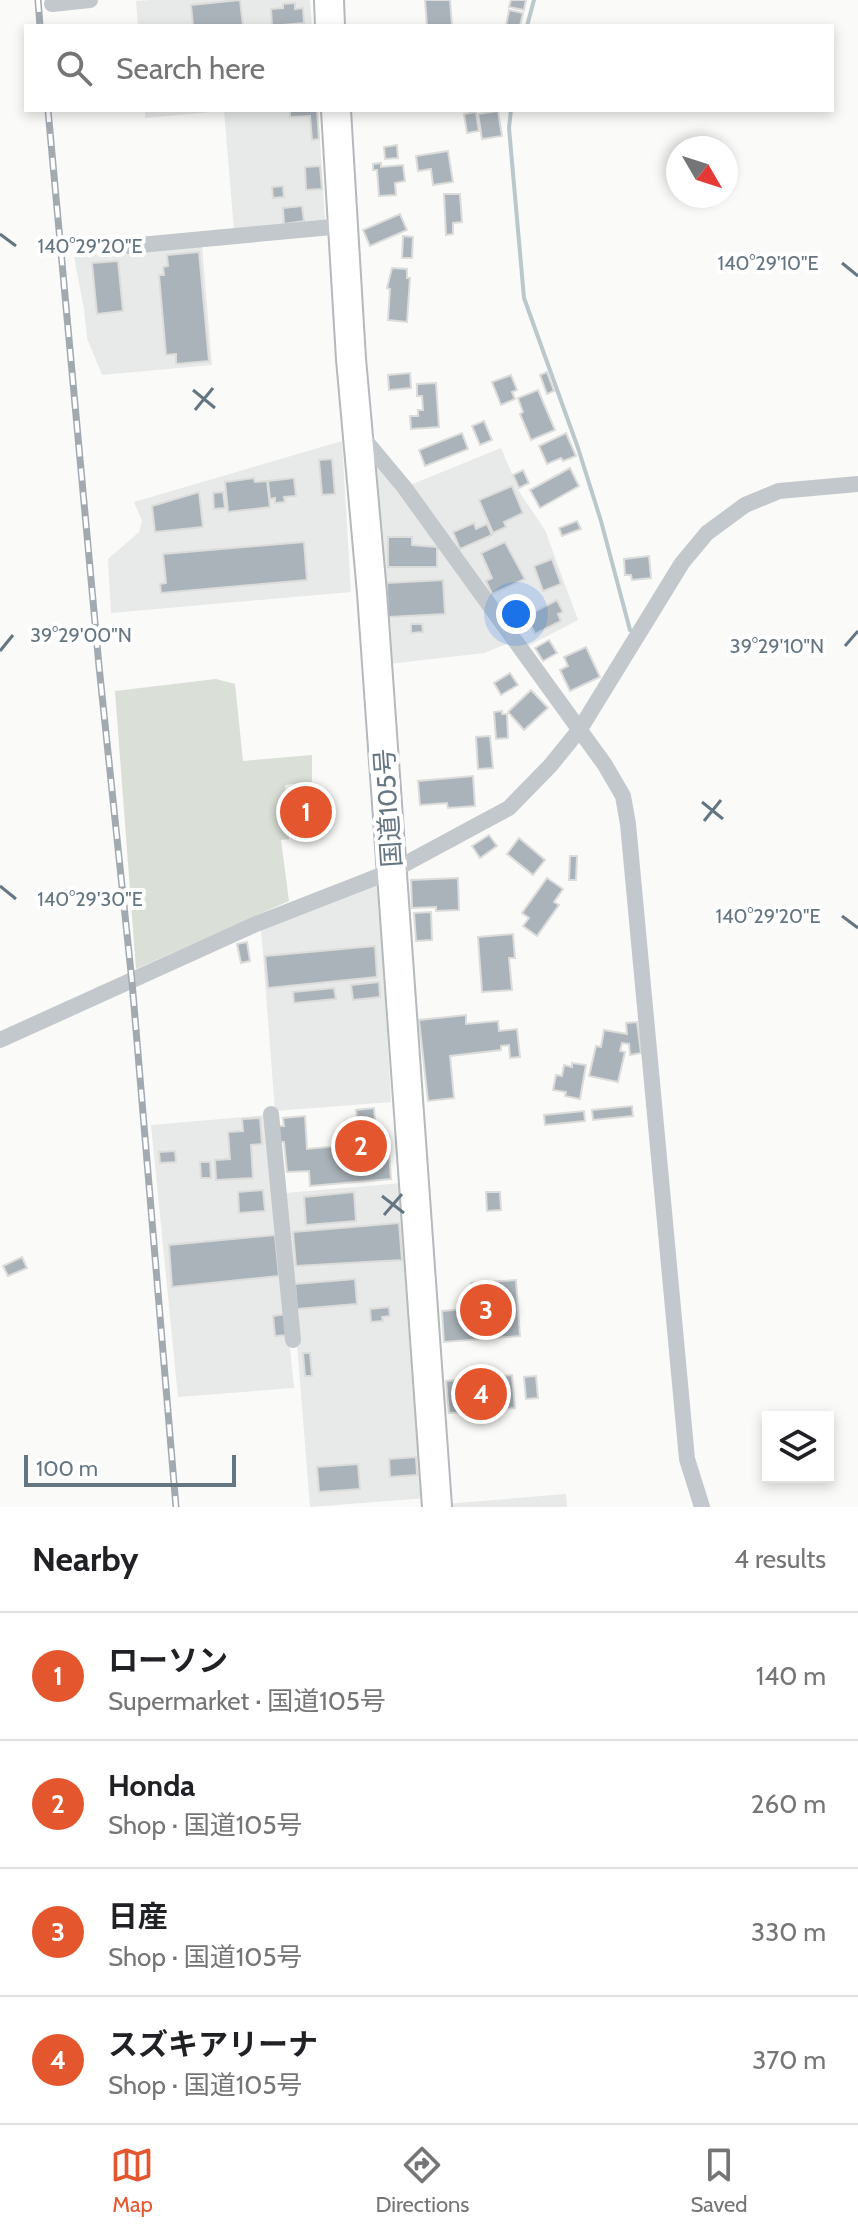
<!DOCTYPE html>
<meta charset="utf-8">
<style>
:root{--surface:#fff;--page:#f2f2f2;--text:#202124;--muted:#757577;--line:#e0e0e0;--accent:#e4572e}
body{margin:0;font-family:Cabin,"Noto Sans JP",sans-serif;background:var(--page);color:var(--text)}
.controls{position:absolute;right:24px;bottom:24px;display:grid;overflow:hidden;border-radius:0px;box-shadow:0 4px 12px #0003}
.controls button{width:72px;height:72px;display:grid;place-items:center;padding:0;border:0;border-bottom:2px solid var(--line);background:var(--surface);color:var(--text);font:40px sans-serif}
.compass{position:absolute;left:666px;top:136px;width:72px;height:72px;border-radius:50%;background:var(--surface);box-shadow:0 4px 12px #0003;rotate:129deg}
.scale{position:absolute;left:24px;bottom:20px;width:212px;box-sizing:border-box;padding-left:8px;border:4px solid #657683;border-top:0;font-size:22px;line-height:28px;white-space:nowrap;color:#657683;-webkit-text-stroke:6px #fff;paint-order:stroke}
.you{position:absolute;left:516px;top:614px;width:28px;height:28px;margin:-20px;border:6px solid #fff;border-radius:50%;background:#1a73e8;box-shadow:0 0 0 12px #1a73e833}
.badge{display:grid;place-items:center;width:52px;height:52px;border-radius:50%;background:var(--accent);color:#fff;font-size:26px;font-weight:700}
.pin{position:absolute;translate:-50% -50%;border:4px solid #fff;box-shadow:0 2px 8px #0006}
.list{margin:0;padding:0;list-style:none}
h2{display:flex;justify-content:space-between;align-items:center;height:104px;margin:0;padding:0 32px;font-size:34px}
h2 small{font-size:26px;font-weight:400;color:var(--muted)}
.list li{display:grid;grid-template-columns:52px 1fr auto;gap:24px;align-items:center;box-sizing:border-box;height:128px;padding:0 32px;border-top:2px solid var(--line)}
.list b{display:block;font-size:30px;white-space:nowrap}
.list p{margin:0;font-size:26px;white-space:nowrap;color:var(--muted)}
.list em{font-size:26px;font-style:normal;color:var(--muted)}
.icon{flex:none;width:44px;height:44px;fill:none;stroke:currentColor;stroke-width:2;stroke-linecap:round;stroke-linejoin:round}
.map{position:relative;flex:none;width:858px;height:1507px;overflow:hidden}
.search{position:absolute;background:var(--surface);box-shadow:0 4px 12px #0003;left:24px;right:24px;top:24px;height:88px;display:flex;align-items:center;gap:20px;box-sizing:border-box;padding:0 28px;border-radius:0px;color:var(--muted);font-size:30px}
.sheet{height:616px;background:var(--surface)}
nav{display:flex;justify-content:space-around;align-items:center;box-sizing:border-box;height:112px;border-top:2px solid var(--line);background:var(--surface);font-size:22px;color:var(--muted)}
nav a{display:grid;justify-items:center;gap:4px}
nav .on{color:var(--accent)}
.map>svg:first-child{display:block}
</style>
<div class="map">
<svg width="858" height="1507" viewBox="0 0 858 1507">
<rect width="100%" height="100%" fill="#fafaf8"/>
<!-- built -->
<g fill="#e8e9e9">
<polygon points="151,0 310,0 312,26 138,26 136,1"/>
<polygon points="145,110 318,110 325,220 234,230 224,111 145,118"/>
<polygon points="202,245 212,365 102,375 87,338 84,309 74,257"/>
<polygon points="342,441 351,592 111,613 108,559 139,532 142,521 134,502"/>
<polygon points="501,448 520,493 545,530 578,620 526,647 410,485"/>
<polygon points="374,459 512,642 484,653 389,664"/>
<polygon points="379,883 391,1102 275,1111 261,929"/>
<polygon points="267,1115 294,1388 178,1397 151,1125"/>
<polygon points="402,1183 427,1498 310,1507 285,1193"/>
<polygon points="566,1494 567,1507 445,1507 445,1504"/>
</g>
<!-- green -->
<polygon fill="#dadfd7" points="216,679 235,684 243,761 312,755 312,782 285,785 289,839 281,840 289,901 136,969 115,691"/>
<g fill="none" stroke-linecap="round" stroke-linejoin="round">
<!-- stream -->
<g stroke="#bbc7cb" stroke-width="4">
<polyline points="527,26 534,0"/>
<polyline points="511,110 509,128 524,298 578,448 601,521 630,630"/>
</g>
</g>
<!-- building -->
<g fill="#aab3b9" stroke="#dcdcda" stroke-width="2">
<polygon points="240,0 243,26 193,26 191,5"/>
<polygon points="425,0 450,0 452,26 427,26"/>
<polygon points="511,0 526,0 524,10 509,7"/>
<polygon points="295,3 295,9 303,8 304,23 272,26 271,9 283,8 283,4"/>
<polygon points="509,10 523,13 520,26 506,26"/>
<polygon points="290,110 317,110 319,139 312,140 310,116 290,117"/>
<polygon points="498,111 502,136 482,139 478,114"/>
<polygon points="476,112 479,131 467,133 464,114"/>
<polygon points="397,145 398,158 385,159 384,147"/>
<polygon points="448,151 453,182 433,185 431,169 418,171 416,156"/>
<polygon points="381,163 381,167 403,165 405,181 395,183 396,195 379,196 377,170 373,170 373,164"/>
<polygon points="320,166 322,189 306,190 305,167"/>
<polygon points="283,186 284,197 273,198 272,187"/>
<polygon points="444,194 460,194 462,222 453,223 453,234 446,235"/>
<polygon points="302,206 304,221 284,224 283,208"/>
<polygon points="400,214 407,230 370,246 363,230"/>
<polygon points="403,236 413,237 412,258 402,258"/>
<polygon points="199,252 209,361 176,364 176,354 166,355 159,275 164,275 163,267 168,266 167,255"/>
<polygon points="118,261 123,311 97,314 92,263"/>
<polygon points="392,268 407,269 407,278 410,278 407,322 388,320 390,289 387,288"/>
<polygon points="547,372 554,391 547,394 540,375"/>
<polygon points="410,373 411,388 389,390 388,375"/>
<polygon points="511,375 517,390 512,392 515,399 501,405 492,382"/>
<polygon points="436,383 439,427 411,429 410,416 418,416 418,410 423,410 422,396 417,396 417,384"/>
<polygon points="538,390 555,430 531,440 520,414 523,412 518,398"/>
<polygon points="484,421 492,440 480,445 472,426"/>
<polygon points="462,433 468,449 425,466 419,450"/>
<polygon points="566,433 576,456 563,461 561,458 547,464 539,446"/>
<polygon points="332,459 335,494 322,495 319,460"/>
<polygon points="570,468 579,486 540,508 530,490"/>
<polygon points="523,470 529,483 519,488 513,475"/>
<polygon points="254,478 255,482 267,481 270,507 228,512 225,482"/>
<polygon points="294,478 296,496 284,497 285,502 275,503 275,498 270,499 268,481"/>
<polygon points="512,486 523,513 504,522 506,527 493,533 479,500"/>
<polygon points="199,492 203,527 155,532 152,506"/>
<polygon points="223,492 225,508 214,509 213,493"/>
<polygon points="577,521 581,529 562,536 559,528"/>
<polygon points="474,523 476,529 487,524 492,535 460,549 453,532"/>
<polygon points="388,537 412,537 412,545 437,547 437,567 388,567"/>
<polygon points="304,542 307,580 161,593 160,584 166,583 163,554"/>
<polygon points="505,542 525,579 492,594 486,581 492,578 481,553"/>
<polygon points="649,556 651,578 632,580 631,575 625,575 624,559"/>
<polygon points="552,559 561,584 543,591 534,566"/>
<polygon points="443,580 445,614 388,617 387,583"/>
<polygon points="557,600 563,612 558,614 561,621 535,634 522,608 532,603 536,611"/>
<polygon points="411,624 422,624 423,632 411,633"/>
<polygon points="549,640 557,653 543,661 535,648"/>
<polygon points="586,647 600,677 570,691 560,670 568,666 564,657"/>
<polygon points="510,673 518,685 501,695 494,683"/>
<polygon points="531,690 548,708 524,730 508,712"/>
<polygon points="502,711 502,714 507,714 508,738 496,739 494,712"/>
<polygon points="490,736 493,768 478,769 476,737"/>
<polygon points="473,776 475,806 448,808 447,803 420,805 418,781"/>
<polygon points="318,795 320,826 295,828 293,797"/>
<polygon points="489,835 497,846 480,858 472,846"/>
<polygon points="519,838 545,860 533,875 507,854"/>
<polygon points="570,856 577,856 576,880 569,880"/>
<polygon points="458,878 459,910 436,911 436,907 412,908 411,880"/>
<polygon points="547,878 563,889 554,902 559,905 537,936 523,926 529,918 522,913"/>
<polygon points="431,912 432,940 416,941 414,913"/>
<polygon points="513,934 515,958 509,958 512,990 482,992 478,937"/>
<polygon points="247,942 250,961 241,963 237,944"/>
<polygon points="375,946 377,977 268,988 265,956"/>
<polygon points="379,982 380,997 353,1000 351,985"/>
<polygon points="334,988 336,999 294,1003 293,992"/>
<polygon points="466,1015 466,1024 498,1021 499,1031 517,1029 520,1057 510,1058 509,1045 501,1046 501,1050 450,1056 454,1098 428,1101 419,1020"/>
<polygon points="637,1022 641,1053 630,1055 629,1044 622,1043 620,1051 625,1052 618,1082 589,1076 596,1046 601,1047 604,1030 627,1034 626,1023"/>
<polygon points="572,1063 586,1065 580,1099 565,1096 566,1092 553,1090 556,1075 562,1076 564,1065 572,1067"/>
<polygon points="632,1106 633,1116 593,1120 592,1110"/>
<polygon points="374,1108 377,1142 388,1140 391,1179 310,1186 309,1171 287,1172 284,1142 278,1142 277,1126 284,1126 283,1118 305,1116 307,1149 359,1144 356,1110"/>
<polygon points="584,1111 585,1121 545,1125 544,1115"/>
<polygon points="260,1118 262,1144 251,1145 253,1178 216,1180 215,1160 230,1159 228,1132 243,1131 242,1119"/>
<polygon points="175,1151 176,1162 160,1163 159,1152"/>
<polygon points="200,1162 210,1162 211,1178 201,1178"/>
<polygon points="263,1190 265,1211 239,1213 238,1192"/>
<polygon points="354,1192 356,1221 306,1225 304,1197"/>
<polygon points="486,1192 500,1192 501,1210 487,1211"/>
<polygon points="399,1223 402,1260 296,1266 293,1232"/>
<polygon points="275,1235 279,1276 172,1287 169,1245"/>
<polygon points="22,1257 27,1268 8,1276 3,1266"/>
<polygon points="355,1279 357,1304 297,1309 295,1284"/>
<polygon points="516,1280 520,1336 444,1342 442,1311 464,1309 463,1298 472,1297 471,1283"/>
<polygon points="389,1307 390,1316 382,1317 383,1321 371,1322 370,1309"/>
<polygon points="287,1314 289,1335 275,1336 273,1316"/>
<polygon points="303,1353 310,1353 312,1376 305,1376"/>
<polygon points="512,1375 515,1408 475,1412 475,1416 464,1417 464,1412 449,1413 446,1381"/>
<polygon points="536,1376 538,1398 526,1399 524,1377"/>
<polygon points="416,1457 417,1475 390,1477 389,1459"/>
<polygon points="358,1464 360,1489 319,1492 317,1467"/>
</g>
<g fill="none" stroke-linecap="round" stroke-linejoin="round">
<defs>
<g id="highway">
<polyline points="329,0 330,26"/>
<polyline points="336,110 351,359 372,593 437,1507"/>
</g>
</defs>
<!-- highway casing -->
<use href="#highway" stroke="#b4b9bd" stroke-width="32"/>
<!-- street -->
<g stroke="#c3c8cc" stroke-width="16">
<polyline points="52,4 90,0"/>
<polyline points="129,246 343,226"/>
<polyline points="359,433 404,487 605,765 623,796 628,824 687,1459 702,1507"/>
<polyline points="0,1040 256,924 392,871 509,808 550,766 580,729 682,563 707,533 745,505 779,491 858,484"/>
<polyline points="271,1114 293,1340"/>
</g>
<!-- highway -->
<use href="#highway" stroke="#fff" stroke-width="28"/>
<defs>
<g id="rail">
<polyline points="38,0 40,26"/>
<polyline points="48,110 99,666 132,982 176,1507"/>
</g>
</defs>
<!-- rail casing -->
<use href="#rail" stroke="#a2aab0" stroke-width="7"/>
<!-- rail -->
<use href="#rail" stroke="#fff" stroke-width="4" stroke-dasharray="12" stroke-linecap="butt"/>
</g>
<!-- ticks -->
<path fill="none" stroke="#657683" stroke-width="3" d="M0 234 16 246M842 263 858 276M193 390 215 408M195 410 213 388M845 646 858 631M0 651 13 635M702 802 723 819M704 821 721 800M0 886 16 899M842 916 858 928M382 1196 404 1213M384 1215 402 1194"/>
<g text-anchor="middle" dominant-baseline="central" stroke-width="8" stroke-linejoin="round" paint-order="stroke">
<!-- street labels -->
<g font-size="26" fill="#657683" stroke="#fff">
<text transform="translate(388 808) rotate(-94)">国道105号</text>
</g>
</g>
<g font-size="20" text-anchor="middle" fill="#657683" stroke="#fff" stroke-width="8" stroke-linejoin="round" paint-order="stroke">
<text x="90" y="253">140°29'20"E</text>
<text x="768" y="270">140°29'10"E</text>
<text x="81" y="642">39°29'00"N</text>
<text x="777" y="653">39°29'10"N</text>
<text x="90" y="906">140°29'30"E</text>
<text x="768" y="923">140°29'20"E</text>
</g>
</svg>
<div class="controls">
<button><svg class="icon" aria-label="layers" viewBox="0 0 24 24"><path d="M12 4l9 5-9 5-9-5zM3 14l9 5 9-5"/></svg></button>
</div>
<svg class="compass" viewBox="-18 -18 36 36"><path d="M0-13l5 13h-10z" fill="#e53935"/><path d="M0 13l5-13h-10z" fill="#757577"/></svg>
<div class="scale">100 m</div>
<div class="you"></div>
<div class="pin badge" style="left:306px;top:812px">1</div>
<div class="pin badge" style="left:361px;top:1146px">2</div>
<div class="pin badge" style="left:486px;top:1310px">3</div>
<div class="pin badge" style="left:481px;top:1394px">4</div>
<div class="search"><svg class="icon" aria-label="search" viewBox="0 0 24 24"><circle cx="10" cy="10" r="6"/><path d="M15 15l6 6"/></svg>Search here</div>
</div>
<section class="sheet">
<h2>Nearby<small>4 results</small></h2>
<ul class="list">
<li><span class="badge">1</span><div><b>ローソン</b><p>Supermarket · 国道105号</p></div><em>140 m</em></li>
<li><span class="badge">2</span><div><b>Honda</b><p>Shop · 国道105号</p></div><em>260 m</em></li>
<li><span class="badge">3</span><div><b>日産</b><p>Shop · 国道105号</p></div><em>330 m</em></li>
<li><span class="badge">4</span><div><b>スズキアリーナ</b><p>Shop · 国道105号</p></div><em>370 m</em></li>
</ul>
</section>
<nav>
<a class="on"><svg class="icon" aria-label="map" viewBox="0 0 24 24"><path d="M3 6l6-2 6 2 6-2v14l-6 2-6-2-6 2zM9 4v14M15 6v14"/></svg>Map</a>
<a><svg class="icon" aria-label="directions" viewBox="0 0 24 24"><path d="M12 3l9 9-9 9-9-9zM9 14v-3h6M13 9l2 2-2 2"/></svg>Directions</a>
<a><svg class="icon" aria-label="saved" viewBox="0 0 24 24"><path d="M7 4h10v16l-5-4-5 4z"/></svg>Saved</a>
</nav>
